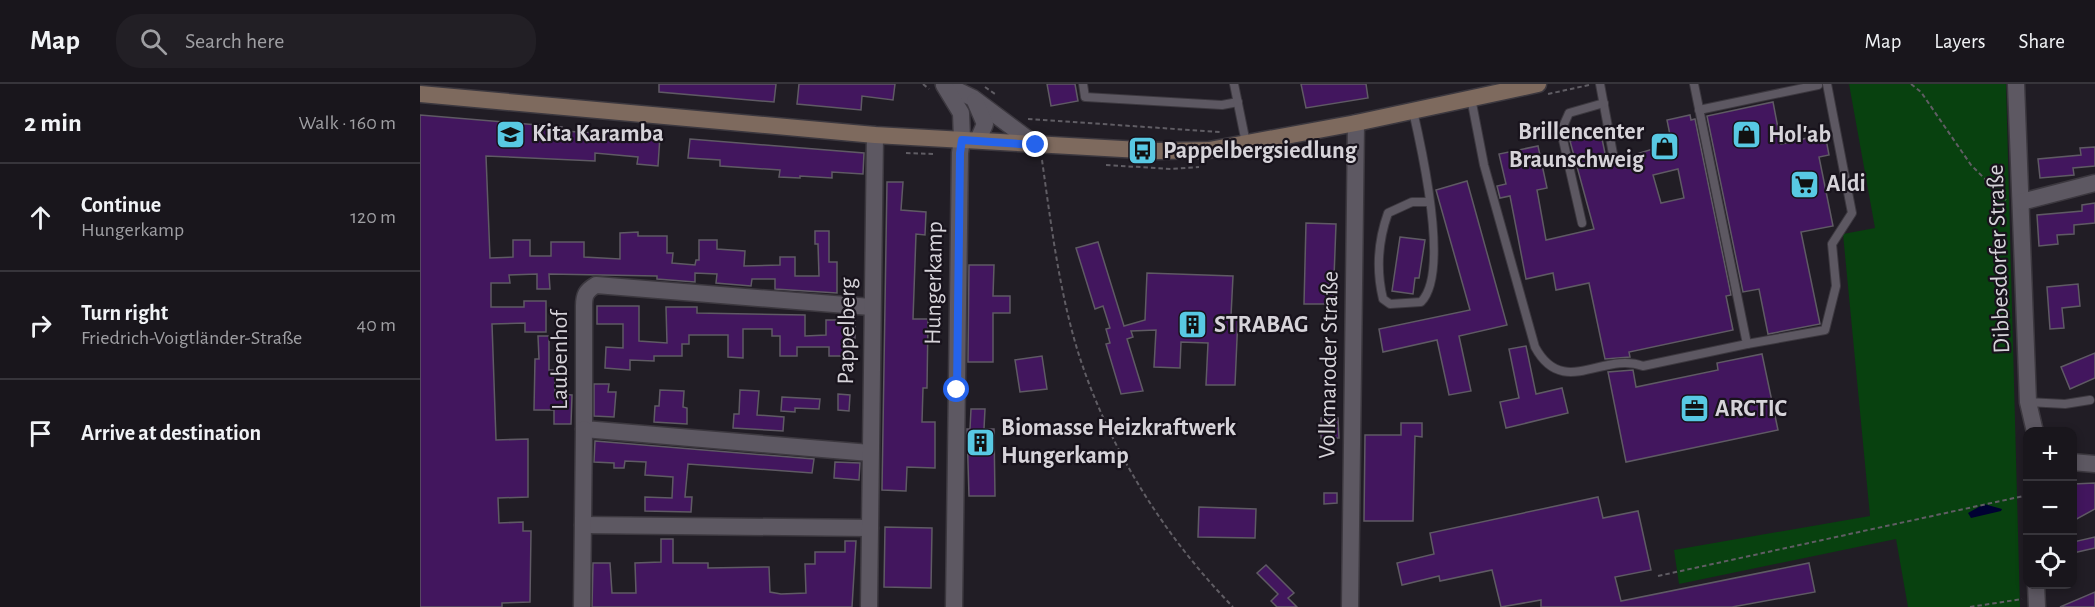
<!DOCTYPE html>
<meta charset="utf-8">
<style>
:root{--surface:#19161c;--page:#221f25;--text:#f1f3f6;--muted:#9f9fa3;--line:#37353b}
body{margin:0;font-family:"Alegreya Sans",sans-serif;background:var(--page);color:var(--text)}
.controls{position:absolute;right:18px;bottom:18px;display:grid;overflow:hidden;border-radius:12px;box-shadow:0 3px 9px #0003}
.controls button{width:54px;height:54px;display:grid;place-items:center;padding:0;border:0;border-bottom:2px solid var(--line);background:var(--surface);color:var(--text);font:30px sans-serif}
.stop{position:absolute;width:18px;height:18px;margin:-14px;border:4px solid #2563eb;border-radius:50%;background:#fff}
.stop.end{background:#2563eb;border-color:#fff;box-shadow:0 2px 6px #0008}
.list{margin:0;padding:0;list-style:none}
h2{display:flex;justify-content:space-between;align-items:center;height:78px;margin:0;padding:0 24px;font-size:26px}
h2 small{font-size:20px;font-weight:400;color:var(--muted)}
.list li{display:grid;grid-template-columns:39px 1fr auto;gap:18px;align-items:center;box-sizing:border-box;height:108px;padding:0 24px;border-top:2px solid var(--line)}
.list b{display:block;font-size:22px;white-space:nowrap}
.list p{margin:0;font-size:20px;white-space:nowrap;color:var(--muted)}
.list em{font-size:20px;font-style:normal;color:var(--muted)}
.icon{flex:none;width:33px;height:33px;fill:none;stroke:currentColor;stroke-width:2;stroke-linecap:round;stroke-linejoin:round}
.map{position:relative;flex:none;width:1675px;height:523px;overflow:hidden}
header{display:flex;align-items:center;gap:36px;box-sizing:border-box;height:84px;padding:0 30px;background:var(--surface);border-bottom:2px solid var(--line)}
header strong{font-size:28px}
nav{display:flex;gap:33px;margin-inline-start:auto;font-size:21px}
.search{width:420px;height:54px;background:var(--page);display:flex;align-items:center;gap:15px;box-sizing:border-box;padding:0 21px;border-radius:24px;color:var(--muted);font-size:22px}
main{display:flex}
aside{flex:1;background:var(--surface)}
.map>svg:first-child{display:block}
</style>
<header>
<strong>Map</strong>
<div class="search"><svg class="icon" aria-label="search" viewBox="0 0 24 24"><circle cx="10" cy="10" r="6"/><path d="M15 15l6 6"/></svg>Search here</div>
<nav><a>Map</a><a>Layers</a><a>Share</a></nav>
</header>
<main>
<aside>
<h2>2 min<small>Walk · 160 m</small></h2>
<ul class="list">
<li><svg class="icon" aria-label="ahead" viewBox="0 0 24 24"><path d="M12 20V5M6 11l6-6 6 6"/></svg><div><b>Continue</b><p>Hungerkamp</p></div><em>120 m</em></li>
<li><svg class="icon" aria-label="right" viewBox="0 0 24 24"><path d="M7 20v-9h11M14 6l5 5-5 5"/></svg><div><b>Turn right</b><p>Friedrich-Voigtländer-Straße</p></div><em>40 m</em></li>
<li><svg class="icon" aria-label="arrive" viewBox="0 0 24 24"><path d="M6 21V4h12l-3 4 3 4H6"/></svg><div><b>Arrive at destination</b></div></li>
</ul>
</aside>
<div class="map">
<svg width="1675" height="523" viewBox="0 0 1675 523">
<rect width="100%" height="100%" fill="#211d25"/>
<!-- green -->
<polygon fill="#08410f" points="1429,0 1586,0 1600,523 1488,523 1476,455 1259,500 1254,466 1450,432 1423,150 1455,144"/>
<!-- water -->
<polygon fill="#000132" points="1564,420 1582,425 1581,427 1551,434 1548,429"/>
<!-- building -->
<g fill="#42165e" stroke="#5f5a64" stroke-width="1.5" fill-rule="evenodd">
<polygon points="239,0 356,0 354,18 239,8"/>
<polygon points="379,0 475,0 473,16 442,12 441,26 377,20"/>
<polygon points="627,0 655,0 658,17 631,22"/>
<polygon points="881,0 946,0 948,14 886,24"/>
<polygon points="1353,18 1361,60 1405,50 1409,71 1399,73 1413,142 1381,148 1400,240 1348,250 1339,205 1323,208 1287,32"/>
<polygon points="0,31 142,43 141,47 240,52 238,82 217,80 218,73 175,69 175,77 66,72 70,174 93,173 93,156 110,156 110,172 131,172 131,158 164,158 164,173 200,175 200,149 218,148 218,152 247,152 247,169 253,169 252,179 275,181 276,176 279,176 279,156 297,156 297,165 325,167 324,182 360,181 360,173 375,173 375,192 399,192 398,160 395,160 395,147 409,147 409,178 417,178 417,209 355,205 355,195 332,195 331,202 296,199 297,190 275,189 275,198 237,195 237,192 129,190 130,205 117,205 117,190 89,191 90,199 71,199 71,223 104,223 104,217 126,217 126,248 105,248 105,239 72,240 76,356 108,355 108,413 78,414 79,439 103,438 103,447 111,447 110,518 82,519 82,523 0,523"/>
<path d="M1270 31 1271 36 1275 35 1311 211 1306 212 1313 246 1209 268 1210 273 1185 275 1169 199 1136 206 1133 189 1106 195 1090 112 1080 114 1077 102 1086 100 1079 70 1118 62 1127 104 1117 106 1126 156 1174 145 1150 57 1181 50 1187 79 1233 65 1232 60 1251 56 1247 36ZM1258 85 1264 114 1241 119 1233 91Z"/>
<polygon points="270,55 444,69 443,90 412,88 412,94 380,92 380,94 359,93 360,86 300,82 300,76 268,74"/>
<polygon points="1675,63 1675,82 1653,84 1654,91 1620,94 1618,75 1661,71 1660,64"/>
<polygon points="1047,97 1087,241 1039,252 1051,307 1029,311 1017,256 963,268 959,245 1050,226 1016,106"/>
<polygon points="467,98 483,98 481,126 506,128 505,151 496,150 493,235 508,235 507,304 503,304 502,338 515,338 515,384 487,383 486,407 462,406"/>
<polygon points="1675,119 1675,139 1654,141 1654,150 1637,151 1638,160 1619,162 1617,131 1662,127 1662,121"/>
<polygon points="886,139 916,140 913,220 884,220"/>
<polygon points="980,153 1005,156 999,194 995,194 993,210 972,207"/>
<polygon points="678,158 704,242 725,236 727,189 813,192 811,232 818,232 815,301 786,301 788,259 761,258 760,284 734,283 736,246 711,247 713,253 707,255 723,307 701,310 686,260 690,259 686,245 690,244 683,222 675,225 656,164"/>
<polygon points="549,181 574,181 573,212 590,212 590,229 573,229 573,278 548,278"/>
<polygon points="1658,200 1660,222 1642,224 1644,244 1630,245 1627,203"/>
<polygon points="177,222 219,222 219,257 247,259 246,223 277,223 277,229 385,231 385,252 406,251 406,236 435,236 435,254 428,254 428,272 409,272 409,263 377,263 377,272 360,272 360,252 352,252 352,245 323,245 323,274 308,273 308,251 269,251 269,260 262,260 262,272 234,272 234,277 210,276 210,286 185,284 186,263 203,264 203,240 177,240"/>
<polygon points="118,252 129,252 129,286 135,286 135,310 152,311 151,340 134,340 134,326 114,326 115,275 119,275"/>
<polygon points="1106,262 1116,310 1142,304 1148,329 1086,344 1080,318 1099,314 1089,265"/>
<polygon points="1675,269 1675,294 1650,305 1641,283"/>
<polygon points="1342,270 1358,346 1206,378 1188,288 1213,286 1216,303 1298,286 1297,279"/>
<polygon points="622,272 627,305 600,308 595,276"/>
<polygon points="174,300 189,300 188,308 196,308 194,333 174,332"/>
<polygon points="240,306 264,307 263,323 267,324 267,340 234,338 235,322 239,322"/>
<polygon points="320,306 339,307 337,331 364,333 363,347 313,344 314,330 319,330"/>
<polygon points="418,310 430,311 429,327 418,326"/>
<polygon points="362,313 400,315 399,325 375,324 375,328 361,327"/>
<polygon points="551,325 565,325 564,345 574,345 575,412 549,412 547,345 550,345"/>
<polygon points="901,334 918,334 919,354 901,354"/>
<polygon points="981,339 1002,339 1002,353 995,352 993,437 944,437 945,351 981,351"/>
<polygon points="175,357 394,375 392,389 268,380 265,413 272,413 271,428 225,427 225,413 252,414 253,393 225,391 226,378 205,377 204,384 194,384 194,379 174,378"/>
<polygon points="415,378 440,379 439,396 414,394"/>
<polygon points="1675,399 1675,425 1653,437 1653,400"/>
<polygon points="904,409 917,409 917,419 904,420"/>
<polygon points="1178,413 1183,434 1218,427 1231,486 1195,493 1201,517 1389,479 1395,508 1312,523 1121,523 1121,516 1081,523 1072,486 1020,497 1019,492 982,501 977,479 1014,470 1010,449"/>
<polygon points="779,423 836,425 835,454 778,453"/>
<polygon points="465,443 512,444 511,504 464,503"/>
<polygon points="1675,453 1675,464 1653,469 1653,458"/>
<polygon points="241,455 253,455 253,479 288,479 288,484 349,483 350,508 361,510 386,509 385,480 395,480 395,468 425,468 425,457 436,457 432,523 172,523 173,479 190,479 192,509 216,509 215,479 241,478"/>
<polygon points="846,481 874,509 868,514 877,523 857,523 851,517 858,510 837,489"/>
<polygon points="1675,508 1675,523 1640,523"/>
</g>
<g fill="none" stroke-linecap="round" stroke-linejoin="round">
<defs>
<g id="service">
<polyline points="663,0 665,13 802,21 818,18"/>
<polyline points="814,0 826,59"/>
<polyline points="1180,0 1193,70"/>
<path d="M1051 14 1064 81 1115 263C1143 315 1183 267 1223 282L1327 260 1274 0"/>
<polyline points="1279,26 1398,1"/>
<path d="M993 27C1002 66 1030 189 1001 218L970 220 963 215C956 186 958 157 968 129L992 118H1009"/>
<polyline points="1162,139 1141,47 1149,29 1184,19"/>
<polyline points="1327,260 1405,246 1416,202 1412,160 1432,129 1407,0"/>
<polyline points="1608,318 1645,320 1670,316"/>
</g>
<g id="minor">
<polyline points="1596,0 1608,318 1615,348"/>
<polyline points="1601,118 1675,99"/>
<path d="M450 369 164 345V222C164 211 166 207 176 201L451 223"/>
<polyline points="1652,378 1675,380"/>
<polyline points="163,441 450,444"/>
<polyline points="1616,500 1617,523"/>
<polyline points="162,523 164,345"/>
<polyline points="449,523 455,51"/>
<polyline points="534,523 540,69 542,55"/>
</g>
<g id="tertiary">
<polyline points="524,0 553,14 616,61"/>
<polyline points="524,1 541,29 542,55"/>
<polyline points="555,17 565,40 558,56"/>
<polyline points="930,523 936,39"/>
</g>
<polyline id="secondary" points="0,10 455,51 738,67 789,66 936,39 1118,0"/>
</defs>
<!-- service casing -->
<use href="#service" stroke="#3c383f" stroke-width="10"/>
<!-- minor casing -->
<use href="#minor" stroke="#3c383f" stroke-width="19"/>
<!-- tertiary casing -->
<use href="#tertiary" stroke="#3c383f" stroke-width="19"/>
<!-- secondary casing -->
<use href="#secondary" stroke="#3c383f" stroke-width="19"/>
<!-- path -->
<g stroke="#605d64" stroke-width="2" stroke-dasharray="4.5 3" stroke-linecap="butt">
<polyline points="503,0 509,5"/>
<polyline points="1491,0 1501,8 1551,81 1586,116"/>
<polyline points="565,3 575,10"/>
<polyline points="1128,10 1169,1"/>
<polyline points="608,35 800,48"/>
<polyline points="486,69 516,70"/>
<path d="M622 76C631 140 639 206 658 268 688 363 744 452 813 523"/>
<polyline points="686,81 751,85 779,83"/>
<polyline points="1238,492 1608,411"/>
<polyline points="1550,523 1602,515"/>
</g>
<!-- service -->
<use href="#service" stroke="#5d5862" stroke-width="8"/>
<!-- minor -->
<use href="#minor" stroke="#5d5862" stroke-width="16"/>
<!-- tertiary -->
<use href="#tertiary" stroke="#5d5862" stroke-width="16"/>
<!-- secondary -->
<use href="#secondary" stroke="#7e6a5e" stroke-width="16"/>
</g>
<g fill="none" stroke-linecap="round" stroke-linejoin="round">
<!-- route -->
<polyline stroke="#2563eb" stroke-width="8" points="537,306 540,69 542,56 616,61"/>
</g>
<!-- icons -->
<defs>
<symbol id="school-square" viewBox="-11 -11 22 22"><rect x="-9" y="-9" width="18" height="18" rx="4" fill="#58c9e3" stroke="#18131c"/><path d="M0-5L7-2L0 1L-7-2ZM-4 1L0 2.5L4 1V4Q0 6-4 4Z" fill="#111"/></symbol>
<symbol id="shop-square" viewBox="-11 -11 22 22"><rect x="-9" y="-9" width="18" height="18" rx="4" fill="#58c9e3" stroke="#18131c"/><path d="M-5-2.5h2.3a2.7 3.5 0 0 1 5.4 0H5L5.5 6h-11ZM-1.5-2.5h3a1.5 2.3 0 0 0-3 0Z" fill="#111"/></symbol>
<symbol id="bus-square" viewBox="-11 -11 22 22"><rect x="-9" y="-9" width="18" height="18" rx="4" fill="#58c9e3" stroke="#18131c"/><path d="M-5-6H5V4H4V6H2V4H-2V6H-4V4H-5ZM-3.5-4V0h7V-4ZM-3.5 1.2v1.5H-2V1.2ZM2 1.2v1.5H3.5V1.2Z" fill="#111"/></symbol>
<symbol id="supermarket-square" viewBox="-11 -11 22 22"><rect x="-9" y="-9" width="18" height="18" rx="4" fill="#58c9e3" stroke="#18131c"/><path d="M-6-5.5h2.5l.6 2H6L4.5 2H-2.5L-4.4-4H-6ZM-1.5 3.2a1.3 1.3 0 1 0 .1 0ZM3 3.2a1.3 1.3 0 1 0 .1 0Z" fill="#111"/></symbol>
<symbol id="building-square" viewBox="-11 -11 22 22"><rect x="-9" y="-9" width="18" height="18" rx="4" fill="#58c9e3" stroke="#18131c"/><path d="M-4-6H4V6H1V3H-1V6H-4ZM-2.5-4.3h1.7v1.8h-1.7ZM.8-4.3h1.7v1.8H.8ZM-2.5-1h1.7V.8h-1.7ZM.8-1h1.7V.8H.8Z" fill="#111"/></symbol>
<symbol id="office-square" viewBox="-11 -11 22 22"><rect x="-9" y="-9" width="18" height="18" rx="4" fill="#58c9e3" stroke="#18131c"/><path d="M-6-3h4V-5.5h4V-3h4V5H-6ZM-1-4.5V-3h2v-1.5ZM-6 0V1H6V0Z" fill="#111"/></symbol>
</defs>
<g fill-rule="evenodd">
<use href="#school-square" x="74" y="34" width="33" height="33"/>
<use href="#shop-square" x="1310" y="34" width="33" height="33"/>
<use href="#shop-square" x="1228" y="46" width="33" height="33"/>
<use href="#bus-square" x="706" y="50" width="33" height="33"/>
<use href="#supermarket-square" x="1368" y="84" width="33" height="33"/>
<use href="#building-square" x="756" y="224" width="33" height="33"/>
<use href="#office-square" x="1258" y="308" width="33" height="33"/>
<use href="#building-square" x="544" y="342" width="33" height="33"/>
</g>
<g text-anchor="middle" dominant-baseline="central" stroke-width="4.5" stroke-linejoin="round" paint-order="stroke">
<!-- poi labels -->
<g font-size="24" font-weight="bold" fill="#d6d3d9" stroke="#18131c" text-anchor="start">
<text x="1224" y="48" text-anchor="end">Brillencenter<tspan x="1224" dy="28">Braunschweig</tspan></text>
<text x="112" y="50">Kita Karamba</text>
<text x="1348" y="51">Hol'ab</text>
<text x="743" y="67">Pappelbergsiedlung</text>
<text x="1406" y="100">Aldi</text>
<text x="794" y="241">STRABAG</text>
<text x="1295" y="325">ARCTIC</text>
<text x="581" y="344">Biomasse Heizkraftwerk<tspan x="581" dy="28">Hungerkamp</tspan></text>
</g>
<!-- street labels -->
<g font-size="24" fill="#d6d3d9" stroke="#18131c">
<text transform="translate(1579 175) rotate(-92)">Dibbesdorfer Straße</text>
<text transform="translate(514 199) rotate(-89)">Hungerkamp</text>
<text transform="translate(427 247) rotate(-89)">Pappelberg</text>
<text transform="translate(140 276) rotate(-90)">Laubenhof</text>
<text transform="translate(909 281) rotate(-89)">Volkmaroder Straße</text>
</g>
</g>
</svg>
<div class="controls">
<button>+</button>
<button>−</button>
<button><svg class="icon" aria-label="locate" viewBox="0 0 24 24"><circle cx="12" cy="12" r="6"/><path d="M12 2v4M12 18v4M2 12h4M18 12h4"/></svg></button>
</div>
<div class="stop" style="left:537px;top:306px"></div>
<div class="stop end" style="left:616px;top:61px"></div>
</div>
</main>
